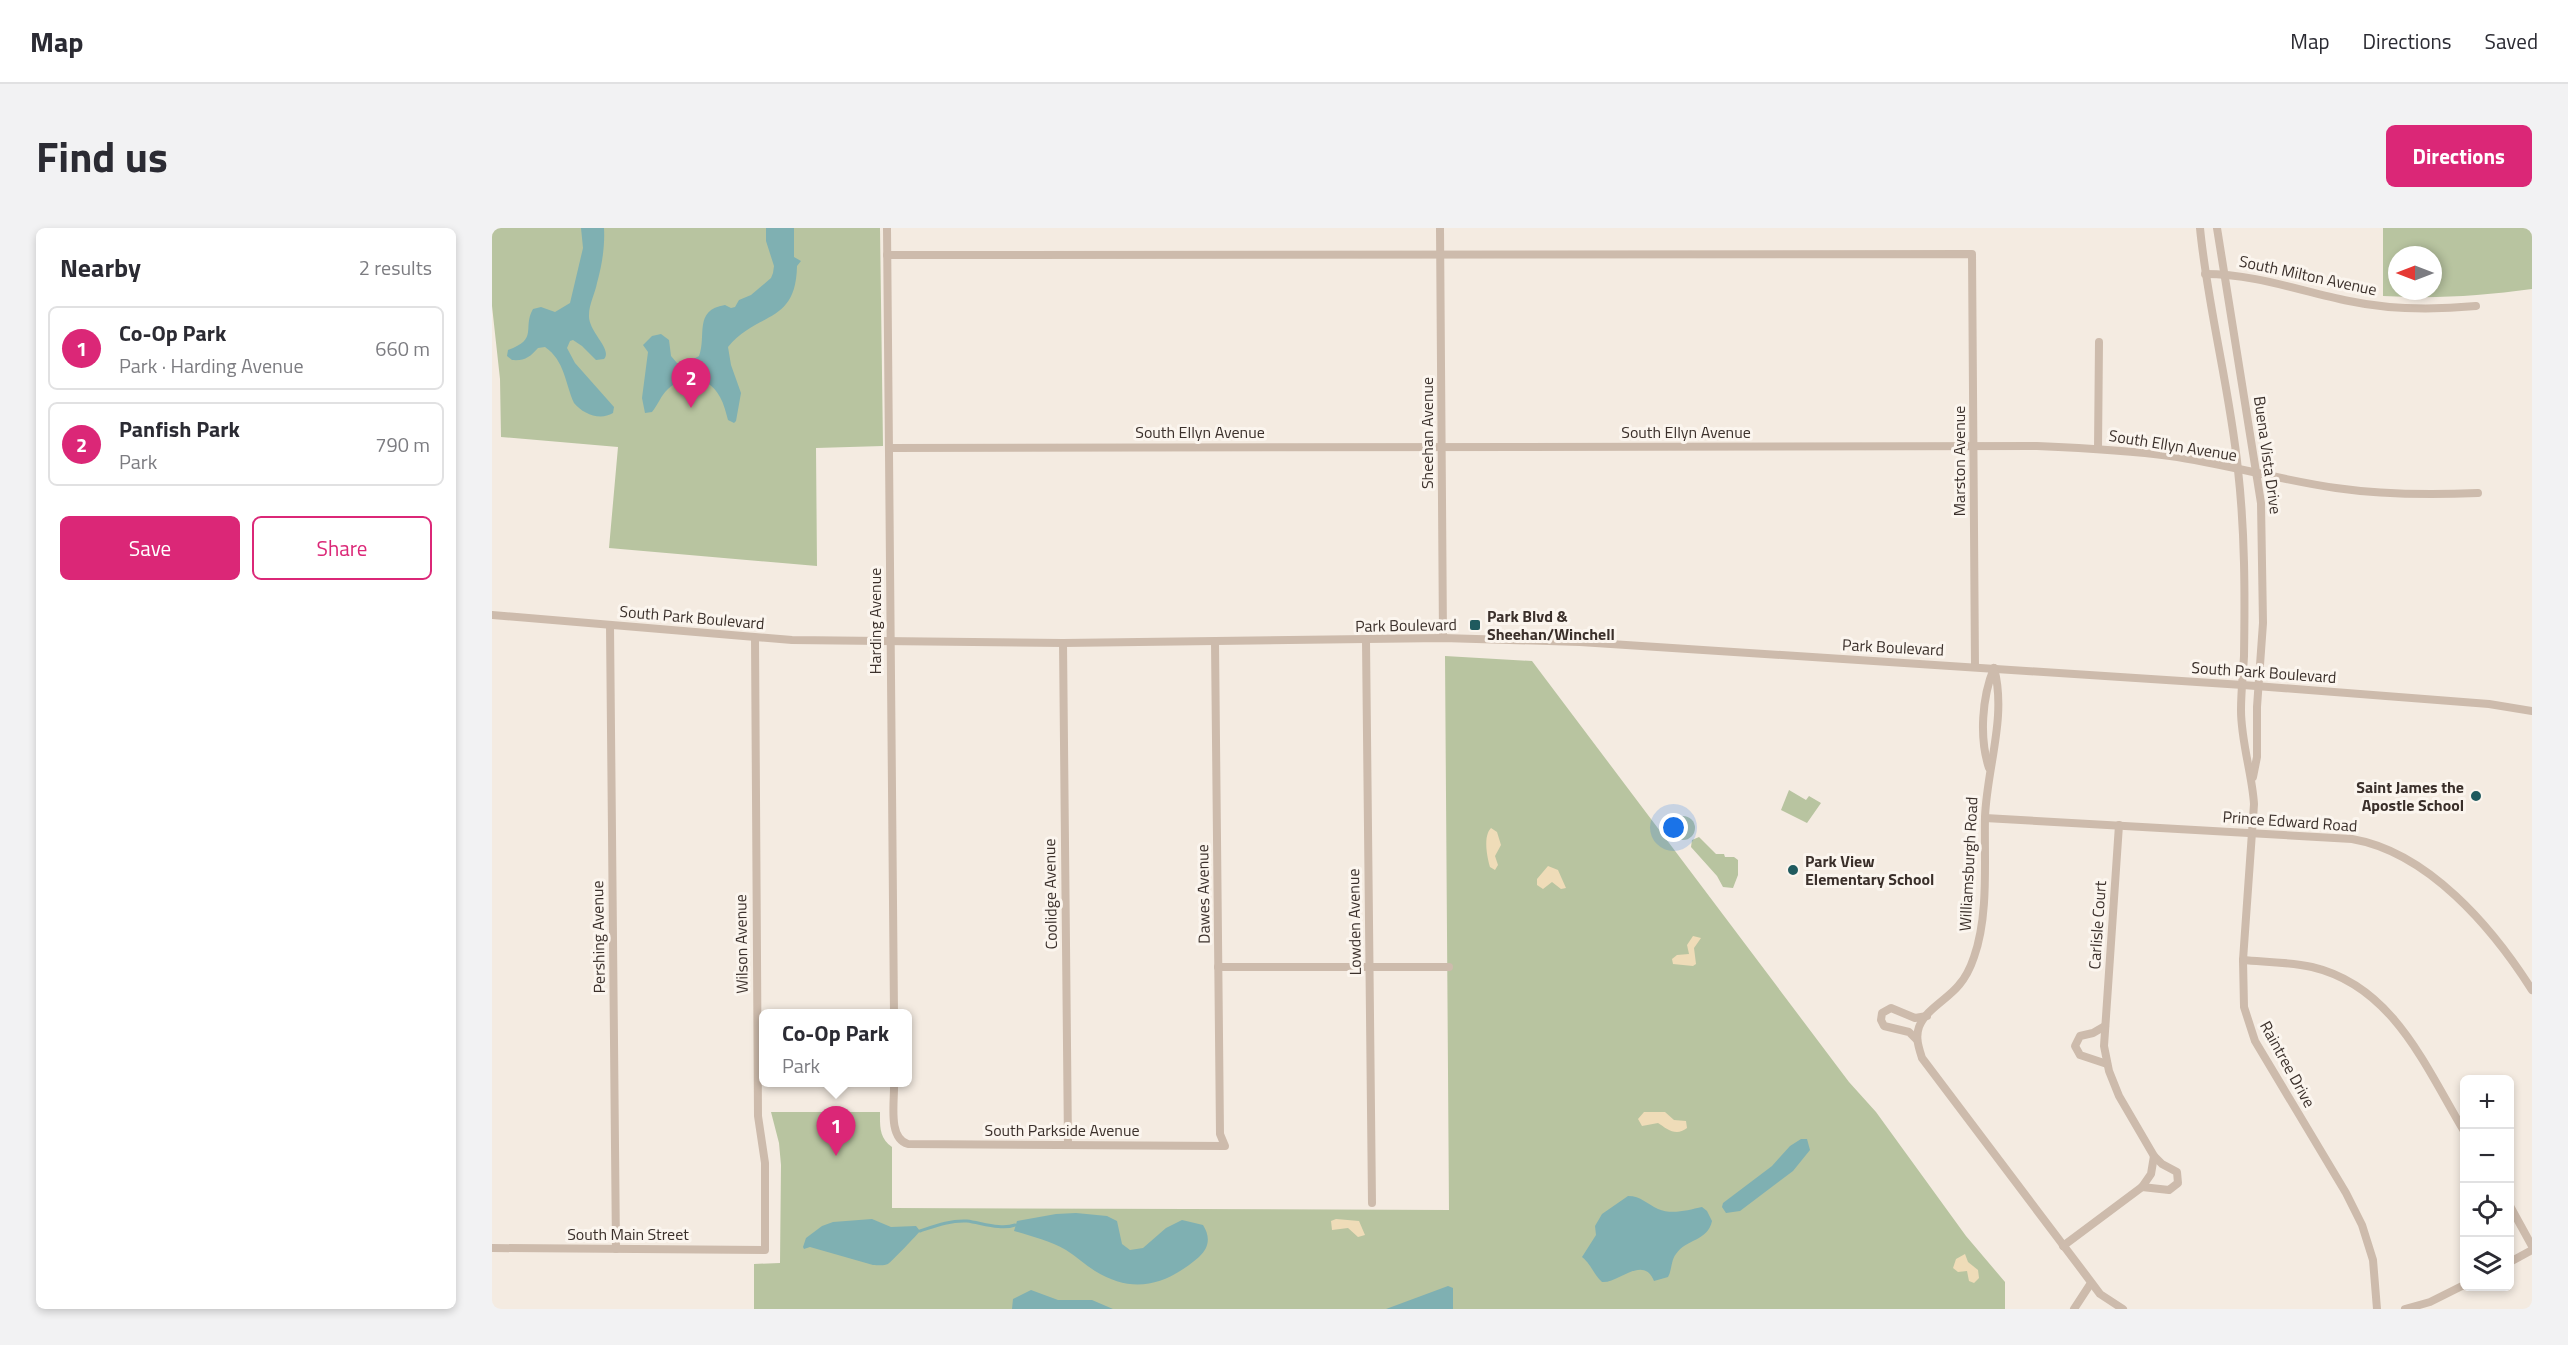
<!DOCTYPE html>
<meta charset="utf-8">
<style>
:root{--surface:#fff;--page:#f2f2f3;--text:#2b2b33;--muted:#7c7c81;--line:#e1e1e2;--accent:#db2777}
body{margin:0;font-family:"Titillium Web",sans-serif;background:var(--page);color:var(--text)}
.controls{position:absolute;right:18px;bottom:18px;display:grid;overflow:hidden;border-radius:9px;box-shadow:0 3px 9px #0003}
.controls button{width:54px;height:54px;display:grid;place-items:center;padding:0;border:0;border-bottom:2px solid var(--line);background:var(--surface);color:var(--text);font:30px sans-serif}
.compass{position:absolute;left:1896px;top:18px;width:54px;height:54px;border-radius:50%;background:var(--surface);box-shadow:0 3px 9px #0003;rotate:270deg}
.you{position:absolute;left:1182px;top:600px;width:21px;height:21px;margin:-15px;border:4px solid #fff;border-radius:50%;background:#1a73e8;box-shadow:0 0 0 9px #1a73e833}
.badge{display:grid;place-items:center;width:39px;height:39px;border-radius:50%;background:var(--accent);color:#fff;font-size:20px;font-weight:700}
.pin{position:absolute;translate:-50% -50px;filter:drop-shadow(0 2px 3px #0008)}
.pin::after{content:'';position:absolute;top:32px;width:21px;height:18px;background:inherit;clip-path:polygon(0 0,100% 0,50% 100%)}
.popup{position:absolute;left:267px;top:781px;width:153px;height:78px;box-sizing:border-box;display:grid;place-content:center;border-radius:9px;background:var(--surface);filter:drop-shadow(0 2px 4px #0005);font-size:20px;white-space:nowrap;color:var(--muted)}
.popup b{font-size:22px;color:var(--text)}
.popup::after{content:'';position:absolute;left:50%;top:100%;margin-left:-12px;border:12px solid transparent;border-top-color:var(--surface)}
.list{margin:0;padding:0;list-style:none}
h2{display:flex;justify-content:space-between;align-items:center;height:78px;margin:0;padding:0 24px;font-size:26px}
h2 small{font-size:20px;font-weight:400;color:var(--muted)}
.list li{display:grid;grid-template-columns:39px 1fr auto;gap:18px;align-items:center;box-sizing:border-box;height:84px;margin:0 12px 12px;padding:0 12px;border:2px solid var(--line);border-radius:9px}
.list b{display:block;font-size:22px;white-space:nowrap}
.list p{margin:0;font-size:20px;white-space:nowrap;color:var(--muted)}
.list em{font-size:20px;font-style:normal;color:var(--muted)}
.actions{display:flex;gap:12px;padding:18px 24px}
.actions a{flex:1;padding:14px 0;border:2px solid var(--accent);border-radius:9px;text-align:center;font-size:21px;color:var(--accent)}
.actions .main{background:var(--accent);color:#fff}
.icon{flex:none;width:33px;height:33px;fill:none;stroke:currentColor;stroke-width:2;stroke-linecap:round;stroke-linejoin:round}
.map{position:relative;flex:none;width:2040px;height:1081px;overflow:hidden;border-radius:9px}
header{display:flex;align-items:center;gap:36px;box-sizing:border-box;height:84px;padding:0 30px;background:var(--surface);border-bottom:2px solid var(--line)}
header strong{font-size:28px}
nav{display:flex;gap:33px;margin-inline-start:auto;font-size:21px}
.intro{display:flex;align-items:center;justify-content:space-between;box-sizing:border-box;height:144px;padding:0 36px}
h1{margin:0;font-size:42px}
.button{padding:15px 27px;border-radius:9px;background:var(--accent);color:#fff;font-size:21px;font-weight:700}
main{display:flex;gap:36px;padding:0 36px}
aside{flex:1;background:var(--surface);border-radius:9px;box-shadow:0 3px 9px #0003}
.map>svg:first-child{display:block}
</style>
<header>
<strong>Map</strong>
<nav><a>Map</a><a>Directions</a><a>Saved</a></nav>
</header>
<div class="intro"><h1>Find us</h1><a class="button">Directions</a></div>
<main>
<aside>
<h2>Nearby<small>2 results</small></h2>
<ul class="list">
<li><span class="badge">1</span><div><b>Co-Op Park</b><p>Park · Harding Avenue</p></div><em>660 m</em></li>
<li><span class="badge">2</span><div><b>Panfish Park</b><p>Park</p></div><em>790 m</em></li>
</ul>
<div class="actions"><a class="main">Save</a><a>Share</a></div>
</aside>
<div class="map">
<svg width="2040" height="1081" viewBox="0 0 2040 1081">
<rect width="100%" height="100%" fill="#f4ebe1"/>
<!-- green -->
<g fill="#b8c4a0" fill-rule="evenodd">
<polygon points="0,0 388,0 391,218 324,220 325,338 117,320 126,219 9,209 8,151 0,78"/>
<path d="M1891 0H2040V61C1989 68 1942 71 1891 68ZM1905 27H1941V63H1905Z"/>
<path d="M953 428 1040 433 1357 854 1384 884 1474 1008 1513 1054V1081H262V1036L288 1035 289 937 287 915 279 884H388C388 898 387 910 400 919V980L957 982Z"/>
<polygon points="1297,562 1314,572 1317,568 1329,575 1315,595 1289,582"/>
<circle cx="1191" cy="600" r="12"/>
<polygon points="1207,609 1224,626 1232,626 1233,629 1242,629 1246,632 1246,647 1241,660 1231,659 1225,648 1199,619 1200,612"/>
</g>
<!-- sand -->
<g fill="#efdcb8">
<path d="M999 600 1005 604 1009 617 1003 628 1006 637 1003 642 998 639C995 628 991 608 999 600Z"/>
<polygon points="1056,638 1066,642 1074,660 1069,661 1060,654 1051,661 1045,657 1045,651"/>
<polygon points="1201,708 1209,710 1202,720 1204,736 1201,738 1181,736 1180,731 1185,727 1197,726 1195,717"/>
<path d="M1152 884H1173L1182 892 1194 893 1195 900C1184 909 1175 901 1166 895L1150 898 1146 891Z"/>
<polygon points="844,991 867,993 873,1007 866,1009 856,1000 840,1002 839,993"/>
<polygon points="1473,1026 1476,1034 1486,1042 1487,1050 1482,1055 1477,1053 1475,1043 1466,1044 1461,1040 1464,1031"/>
</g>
<!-- water -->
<g fill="#7fb0b2">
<path d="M89 0H112C113 19 110 37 105 55 103 66 97 76 97 87 96 104 121 121 112 131L104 132 90 118 81 112 78 113 75 120 83 135 122 179 121 185C108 193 91 186 82 175 73 155 73 133 53 119L46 120C38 129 33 133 20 132L15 128 16 122C47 111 30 100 41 81L49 79 63 84 78 75 91 20Z"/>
<path d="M274 0H302V29L309 33 305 38C304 97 265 83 236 119L239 137 249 165 244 193 242 195 236 192C234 185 232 176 228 169 217 148 194 144 176 161 169 167 166 177 160 184L153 185 150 170 156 124 151 117 160 108 169 106 177 112 179 128 185 135 196 134 207 128C215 108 201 82 233 77L239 80 243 79 247 72 259 67 279 50 281 45 282 38 274 13Z"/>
<polygon points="1309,911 1315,911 1318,922 1301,943 1248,983 1234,985 1230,979 1231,975 1280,938 1298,918"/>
<path d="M1136 968C1149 968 1155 976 1166 981 1180 987 1196 982 1210 979L1215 983 1220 993C1216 1013 1194 1011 1184 1026 1179 1032 1180 1042 1176 1049L1162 1053C1151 1026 1126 1056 1110 1054 1101 1046 1100 1037 1090 1029L1104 1007 1103 998 1110 986Z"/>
<path d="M584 985 615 988 625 993 630 1016 638 1022 651 1020 674 1000 690 992 711 997C718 1008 718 1019 707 1029 674 1057 642 1067 603 1043 593 1037 584 1028 574 1022 558 1013 539 1008 522 1003L525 993 564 986Z"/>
<path d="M380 991 399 999 424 998 428 1003C426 1006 399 1034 396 1036 392 1038 385 1037 381 1037L318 1019 312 1021 311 1019 314 1010 330 998 341 994Z"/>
<polygon points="956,1058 961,1060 961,1081 894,1081"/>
<polygon points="539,1062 566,1072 600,1072 621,1081 520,1081 521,1071"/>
</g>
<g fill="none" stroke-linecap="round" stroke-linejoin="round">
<!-- stream -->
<path stroke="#7fb0b2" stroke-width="3" d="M428 1003C443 998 459 992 475 993 490 995 509 1002 523 997"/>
<!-- minor -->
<g stroke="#cdbbac" stroke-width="8">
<polyline points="395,0 402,786"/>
<polyline points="948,0 951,410"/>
<path d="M1708 0C1716 82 1738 161 1746 242 1753 304 1753 366 1752 428 1751 446 1749 464 1749 482 1749 514 1760 545 1762 576L1751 732 1752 779 1763 813 1854 965 1870 997 1881 1032 1885 1081"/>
<polyline points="1725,0 1769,275 1771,395 1765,479 1765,529 1761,549"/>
<polyline points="395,27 1480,26 1483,439"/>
<path d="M1713 46C1763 46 1808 63 1857 73 1899 82 1941 82 1984 78"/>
<path d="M397 220 1545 218C1590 220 1634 222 1678 228 1734 236 1788 252 1844 260 1892 267 1939 267 1986 265"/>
<polyline points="1606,221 1607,114"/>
<polyline points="0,387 300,412 571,415 951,410 1088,414 1751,457 1997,476 2040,483"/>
<polyline points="118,398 124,1021"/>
<polyline points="874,413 880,975"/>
<polyline points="571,415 576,917"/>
<path d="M1502 440C1515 489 1495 539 1493 589 1492 632 1497 687 1482 729 1479 738 1474 749 1467 757 1456 771 1433 782 1427 799 1423 810 1427 820 1430 830L1593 1046 1608 1066 1631 1081"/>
<path d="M1497 540C1487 510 1490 469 1502 440"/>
<path d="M1493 590 1860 611C1936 624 2000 699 2040 762"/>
<path d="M1751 732C1774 734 1798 734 1820 739 1901 758 1933 838 1972 903"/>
<polyline points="726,739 957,739"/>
<polyline points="1613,798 1601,805 1588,808 1583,818 1588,827 1615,836"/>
<polyline points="1425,812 1417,804 1392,798 1389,792 1390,785 1399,780 1423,790 1435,788"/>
<path d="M402 854C403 872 395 910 416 916L733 918 728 906 723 414"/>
<polyline points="1650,959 1677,962 1686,955 1685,944 1670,936 1662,928"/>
<polyline points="2018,978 2040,1018"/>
<polyline points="1571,1018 1650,959 1659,946 1662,928 1627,868 1617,843 1612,818 1627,597"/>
<polyline points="0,1020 273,1022 273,935 266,888 263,410"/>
<polyline points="2018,1034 2040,1022"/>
<polyline points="1582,1081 1599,1055"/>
<polyline points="1913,1081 1938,1074 1972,1057"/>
</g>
</g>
<!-- markers -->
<g fill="#1f5a5e" stroke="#fbf5ee" stroke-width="2">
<rect x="977" y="391" width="12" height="12" rx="3"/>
<circle cx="1984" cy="568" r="6"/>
<circle cx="1301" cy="642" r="6"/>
</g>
<g text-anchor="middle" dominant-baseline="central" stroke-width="6" stroke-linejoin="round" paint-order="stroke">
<!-- street labels -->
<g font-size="16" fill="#3b302b" stroke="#fbf5ee">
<text transform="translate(1816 47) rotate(12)">South Milton Avenue</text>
<text x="708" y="204">South Ellyn Avenue</text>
<text x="1194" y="204">South Ellyn Avenue</text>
<text transform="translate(935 205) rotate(-90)">Sheehan Avenue</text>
<text transform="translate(1681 217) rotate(9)">South Ellyn Avenue</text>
<text transform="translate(1776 227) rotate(82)">Buena Vista Drive</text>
<text transform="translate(1467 233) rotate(-90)">Marston Avenue</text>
<text transform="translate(200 389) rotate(5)">South Park Boulevard</text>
<text transform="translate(383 393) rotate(-90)">Harding Avenue</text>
<text transform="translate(914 397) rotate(-1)">Park Boulevard</text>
<text transform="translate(1401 419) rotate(3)">Park Boulevard</text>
<text transform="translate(1772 444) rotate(4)">South Park Boulevard</text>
<text transform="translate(1798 593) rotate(4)">Prince Edward Road</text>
<text transform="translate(1476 636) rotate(-87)">Williamsburgh Road</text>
<text transform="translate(558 666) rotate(-91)">Coolidge Avenue</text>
<text transform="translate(711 666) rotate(-91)">Dawes Avenue</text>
<text transform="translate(862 694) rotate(-91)">Lowden Avenue</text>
<text transform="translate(1605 697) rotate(-86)">Carlisle Court</text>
<text transform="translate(106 709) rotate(-91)">Pershing Avenue</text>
<text transform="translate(249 716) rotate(-91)">Wilson Avenue</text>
<text transform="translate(1796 836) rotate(61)">Raintree Drive</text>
<text x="570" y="902">South Parkside Avenue</text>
<text x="136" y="1006">South Main Street</text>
</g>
<!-- poi labels -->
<g font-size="16" font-weight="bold" fill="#3b302b" stroke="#fbf5ee" text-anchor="start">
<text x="995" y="388">Park Blvd &amp;<tspan x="995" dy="18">Sheehan/Winchell</tspan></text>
<text x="1972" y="559" text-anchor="end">Saint James the<tspan x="1972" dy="18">Apostle School</tspan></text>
<text x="1313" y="633">Park View<tspan x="1313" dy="18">Elementary School</tspan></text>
</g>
</g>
</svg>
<div class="controls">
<button>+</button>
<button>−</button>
<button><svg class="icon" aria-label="locate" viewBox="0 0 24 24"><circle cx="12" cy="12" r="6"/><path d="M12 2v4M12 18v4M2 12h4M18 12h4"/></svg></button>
<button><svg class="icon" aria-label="layers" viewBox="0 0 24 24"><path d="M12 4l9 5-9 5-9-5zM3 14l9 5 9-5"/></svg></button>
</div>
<svg class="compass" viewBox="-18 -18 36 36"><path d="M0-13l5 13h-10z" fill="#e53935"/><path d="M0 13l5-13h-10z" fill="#7c7c81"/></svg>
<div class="you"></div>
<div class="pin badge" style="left:344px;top:928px">1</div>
<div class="popup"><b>Co-Op Park</b>Park</div>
<div class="pin badge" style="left:199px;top:180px">2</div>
</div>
</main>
